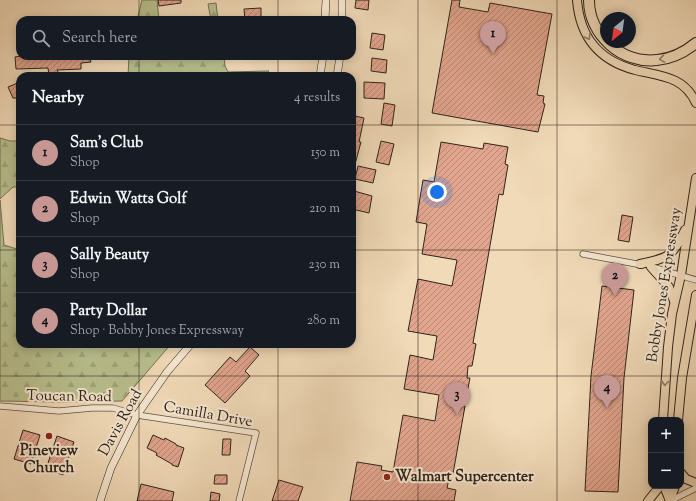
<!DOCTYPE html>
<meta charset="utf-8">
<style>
:root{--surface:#171b24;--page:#242831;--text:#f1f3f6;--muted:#9ea1a6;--line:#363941;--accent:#c59692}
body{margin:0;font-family:"Sorts Mill Goudy",serif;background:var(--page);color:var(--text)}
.controls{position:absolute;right:12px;bottom:12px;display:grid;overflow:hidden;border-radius:8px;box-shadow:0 2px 10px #0003}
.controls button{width:36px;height:36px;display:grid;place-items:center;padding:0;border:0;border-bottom:1px solid var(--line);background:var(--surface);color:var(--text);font:20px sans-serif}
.compass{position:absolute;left:600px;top:12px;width:36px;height:36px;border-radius:50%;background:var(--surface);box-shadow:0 2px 10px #0003;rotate:209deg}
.you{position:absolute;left:437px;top:192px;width:14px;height:14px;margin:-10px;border:3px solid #fff;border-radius:50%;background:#1a73e8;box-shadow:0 0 0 6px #1a73e833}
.badge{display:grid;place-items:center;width:26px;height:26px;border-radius:50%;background:var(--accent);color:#111;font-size:13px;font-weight:700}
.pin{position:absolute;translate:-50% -33px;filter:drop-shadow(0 1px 2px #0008)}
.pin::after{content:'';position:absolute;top:21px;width:14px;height:12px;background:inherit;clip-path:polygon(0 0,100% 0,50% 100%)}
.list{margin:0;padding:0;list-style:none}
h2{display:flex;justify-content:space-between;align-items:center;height:52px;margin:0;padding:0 16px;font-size:17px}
h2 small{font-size:13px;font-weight:400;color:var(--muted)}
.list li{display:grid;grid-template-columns:26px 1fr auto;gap:12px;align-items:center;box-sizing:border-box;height:56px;padding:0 16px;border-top:1px solid var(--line)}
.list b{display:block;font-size:15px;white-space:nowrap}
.list p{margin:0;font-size:13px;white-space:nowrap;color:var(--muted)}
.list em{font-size:13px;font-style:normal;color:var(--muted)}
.icon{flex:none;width:22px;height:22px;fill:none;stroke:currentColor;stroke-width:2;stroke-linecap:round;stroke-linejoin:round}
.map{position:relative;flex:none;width:696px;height:501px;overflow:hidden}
.search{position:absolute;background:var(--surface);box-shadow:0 2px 10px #0003;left:16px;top:16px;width:340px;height:44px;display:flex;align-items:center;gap:10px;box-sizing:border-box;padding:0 14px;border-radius:12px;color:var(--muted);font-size:15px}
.panel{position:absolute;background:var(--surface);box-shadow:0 2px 10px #0003;left:16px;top:72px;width:340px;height:276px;border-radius:12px}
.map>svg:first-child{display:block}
</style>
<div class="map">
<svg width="696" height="501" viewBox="0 0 696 501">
<defs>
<pattern id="forest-firs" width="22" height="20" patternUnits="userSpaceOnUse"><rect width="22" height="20" fill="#b9c08f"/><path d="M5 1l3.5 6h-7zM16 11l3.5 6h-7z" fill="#9fa57b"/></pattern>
<pattern id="building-hatch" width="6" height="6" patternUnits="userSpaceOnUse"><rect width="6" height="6" fill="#e2a58e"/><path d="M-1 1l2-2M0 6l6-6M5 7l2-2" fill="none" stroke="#b88673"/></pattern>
</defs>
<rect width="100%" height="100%" fill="#f1dab8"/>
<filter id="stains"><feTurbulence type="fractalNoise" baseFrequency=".005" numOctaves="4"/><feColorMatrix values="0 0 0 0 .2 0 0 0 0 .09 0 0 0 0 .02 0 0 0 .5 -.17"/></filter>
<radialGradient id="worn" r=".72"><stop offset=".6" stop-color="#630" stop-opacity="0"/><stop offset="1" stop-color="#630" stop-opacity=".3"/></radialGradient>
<!-- forest -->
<g fill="url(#forest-firs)" stroke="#747255">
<polygon points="142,0 157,0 159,20 137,20"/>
<polygon points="216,3 218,20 211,20 208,4"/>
<polygon points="129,56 224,56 225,66 228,72 269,71 264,76 128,76"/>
<polygon points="0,138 10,141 20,141 20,187 13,187 0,199"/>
<polygon points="0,200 4,245 20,250 20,344 171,344 122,401 60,402 0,401"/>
</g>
<!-- building -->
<g fill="url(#building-hatch)" stroke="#2e241b">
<polygon points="158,0 181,0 181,3 159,6"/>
<polygon points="356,0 369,0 368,10 355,8"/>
<polygon points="452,0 460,0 459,7 488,12 490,3 552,14 537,95 544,96 543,103 545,104 538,132 432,113"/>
<polygon points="261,8 261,20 245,20 244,9"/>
<polygon points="372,33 385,35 383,50 370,48"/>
<polygon points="21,56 89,56 91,62 81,63 81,69 57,70 60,76 49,76 48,68 16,69 15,57"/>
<polygon points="372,58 387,60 386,73 371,71"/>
<polygon points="20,82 20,98 13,98 8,87"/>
<polygon points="364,82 385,83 384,99 364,98"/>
<polygon points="384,103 395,105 392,126 381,124"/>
<polygon points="355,116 364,118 359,142 361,142 354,168 352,168 352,130"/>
<polygon points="381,141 394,144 389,165 376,162"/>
<polygon points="441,142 483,149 484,143 508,147 505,164 508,165 503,195 499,194 473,343 476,344 472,366 468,366 467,378 470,378 467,393 463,392 462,399 461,405 465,406 453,474 450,474 447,488 456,490 454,501 350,501 357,462 382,466 381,470 393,472 403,415 435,421 439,395 404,389 410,355 433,360 437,336 408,331 418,279 452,286 457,260 422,254 427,224 416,222 423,180 434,182"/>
<polygon points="358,166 376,170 373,183 355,179"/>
<polygon points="354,191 372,196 369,213 352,209 352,200"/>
<polygon points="622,215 633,217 629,242 618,240"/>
<polygon points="602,286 634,290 624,378 618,492 585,491 591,376"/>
<polygon points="250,347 259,355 245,371 250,376 225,403 205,385 230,357 236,362"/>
<polygon points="23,430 40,435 31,464 14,459"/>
<polygon points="153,435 164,440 165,438 176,444 176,445 184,448 178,467 172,465 172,464 156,455 157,453 147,448"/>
<polygon points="57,436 74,442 63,475 46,469"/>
<polygon points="223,439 231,439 230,455 222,455"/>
<polygon points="215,475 227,475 227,484 214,484"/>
<polygon points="279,480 303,487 298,501 272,501"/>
<polygon points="141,484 174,492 172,501 137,501"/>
<polygon points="211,492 220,494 219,501 210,501"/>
</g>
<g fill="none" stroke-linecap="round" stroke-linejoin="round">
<defs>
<g id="minor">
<polyline points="583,254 642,265"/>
<polyline points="652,267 696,280"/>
<polyline points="0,406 59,411 92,408 113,408 137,415 256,433 239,501"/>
<polyline points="670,501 696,488"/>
</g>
<g id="secondary">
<polyline points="325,20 326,0"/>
<polyline points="342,20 342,0"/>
<polyline points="320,76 323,56"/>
<polyline points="337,76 340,56"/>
<polyline points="100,501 111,468 137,415 167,372 191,344"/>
</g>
<g id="primary">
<path d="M577 0C580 37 598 60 635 70 660 76 684 76 696 103"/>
<path d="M640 264C669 258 672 257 685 230"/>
<polyline points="651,267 669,287 674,301"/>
<polyline points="663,420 668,347 672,314 681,275 696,178"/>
<polyline points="678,420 682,378 696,295"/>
<polyline points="681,473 686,479 696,483"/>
<polyline points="664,486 670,501"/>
<polyline points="648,501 660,486"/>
<polyline points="670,501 675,486"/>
</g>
<path id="motorway" d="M589 0C589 35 622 64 657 60 672 59 685 52 696 43"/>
</defs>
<!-- minor casing -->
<use href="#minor" stroke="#5f5242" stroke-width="7"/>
<!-- secondary casing -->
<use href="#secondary" stroke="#2e241b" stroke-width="8"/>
<!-- primary casing -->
<use href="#primary" stroke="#2e241b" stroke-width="10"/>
<!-- motorway casing -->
<use href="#motorway" stroke="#2e241b" stroke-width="12"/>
<!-- minor -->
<use href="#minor" stroke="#f6e7d1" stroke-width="5.5"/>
<!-- secondary -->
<use href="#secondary" stroke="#f6e7d1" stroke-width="7"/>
<!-- primary -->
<use href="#primary" stroke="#f1dab8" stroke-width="8"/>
<!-- motorway -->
<use href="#motorway" stroke="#f1dab8" stroke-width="10"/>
</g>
<!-- one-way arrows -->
<defs><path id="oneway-chevron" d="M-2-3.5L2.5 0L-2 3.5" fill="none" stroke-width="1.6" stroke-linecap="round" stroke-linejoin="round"/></defs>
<g stroke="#907f6a">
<use href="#oneway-chevron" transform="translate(588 37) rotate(59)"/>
<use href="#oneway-chevron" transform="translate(662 59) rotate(171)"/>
<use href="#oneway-chevron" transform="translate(665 383) rotate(94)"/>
</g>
<!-- grid -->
<path fill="none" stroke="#2e241b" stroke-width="1" stroke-opacity="0.55" d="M139 0V20M278 0V20M418 0V501M557 0V501M139 56V76M278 56V76M0 125H20M352 125H696M0 250H20M352 250H696M139 344V501M278 344V501M0 376H696"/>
<!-- markers -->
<g fill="#8f2418" stroke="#f6e7d1" stroke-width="1.5">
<circle cx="49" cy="436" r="4"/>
<circle cx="387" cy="477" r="4"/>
</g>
<g text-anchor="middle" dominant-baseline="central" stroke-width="4" stroke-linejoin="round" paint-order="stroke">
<!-- street labels -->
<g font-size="15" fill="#2e241b" stroke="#f6e7d1">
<text transform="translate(665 285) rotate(-81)">Bobby Jones Expressway</text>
<text transform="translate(69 397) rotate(1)">Toucan Road</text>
<text transform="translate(208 415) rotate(10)">Camilla Drive</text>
<text transform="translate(121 423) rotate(-61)">Davis Road</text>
</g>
<!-- poi labels -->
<g font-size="15" font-weight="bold" fill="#2e241b" stroke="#f6e7d1">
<text x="49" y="451">Pineview<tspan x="49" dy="17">Church</tspan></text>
<text x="395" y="477" text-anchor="start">Walmart Supercenter</text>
</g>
</g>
<rect width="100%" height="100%" filter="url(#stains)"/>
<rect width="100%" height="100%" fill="url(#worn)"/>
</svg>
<div class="controls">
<button>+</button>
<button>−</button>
</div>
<svg class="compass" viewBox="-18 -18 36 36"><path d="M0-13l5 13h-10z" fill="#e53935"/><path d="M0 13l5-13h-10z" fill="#9ea1a6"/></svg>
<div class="you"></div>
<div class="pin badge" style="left:493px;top:54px">1</div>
<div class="pin badge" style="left:615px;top:296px">2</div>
<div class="pin badge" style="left:457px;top:415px">3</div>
<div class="pin badge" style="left:607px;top:408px">4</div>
<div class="search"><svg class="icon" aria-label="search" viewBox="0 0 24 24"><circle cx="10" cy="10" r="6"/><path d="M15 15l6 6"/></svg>Search here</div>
<section class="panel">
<h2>Nearby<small>4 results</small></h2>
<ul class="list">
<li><span class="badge">1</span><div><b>Sam's Club</b><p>Shop</p></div><em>150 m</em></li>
<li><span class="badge">2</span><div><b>Edwin Watts Golf</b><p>Shop</p></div><em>210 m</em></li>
<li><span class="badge">3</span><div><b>Sally Beauty</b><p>Shop</p></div><em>230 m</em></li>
<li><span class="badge">4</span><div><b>Party Dollar</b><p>Shop · Bobby Jones Expressway</p></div><em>280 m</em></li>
</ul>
</section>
</div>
